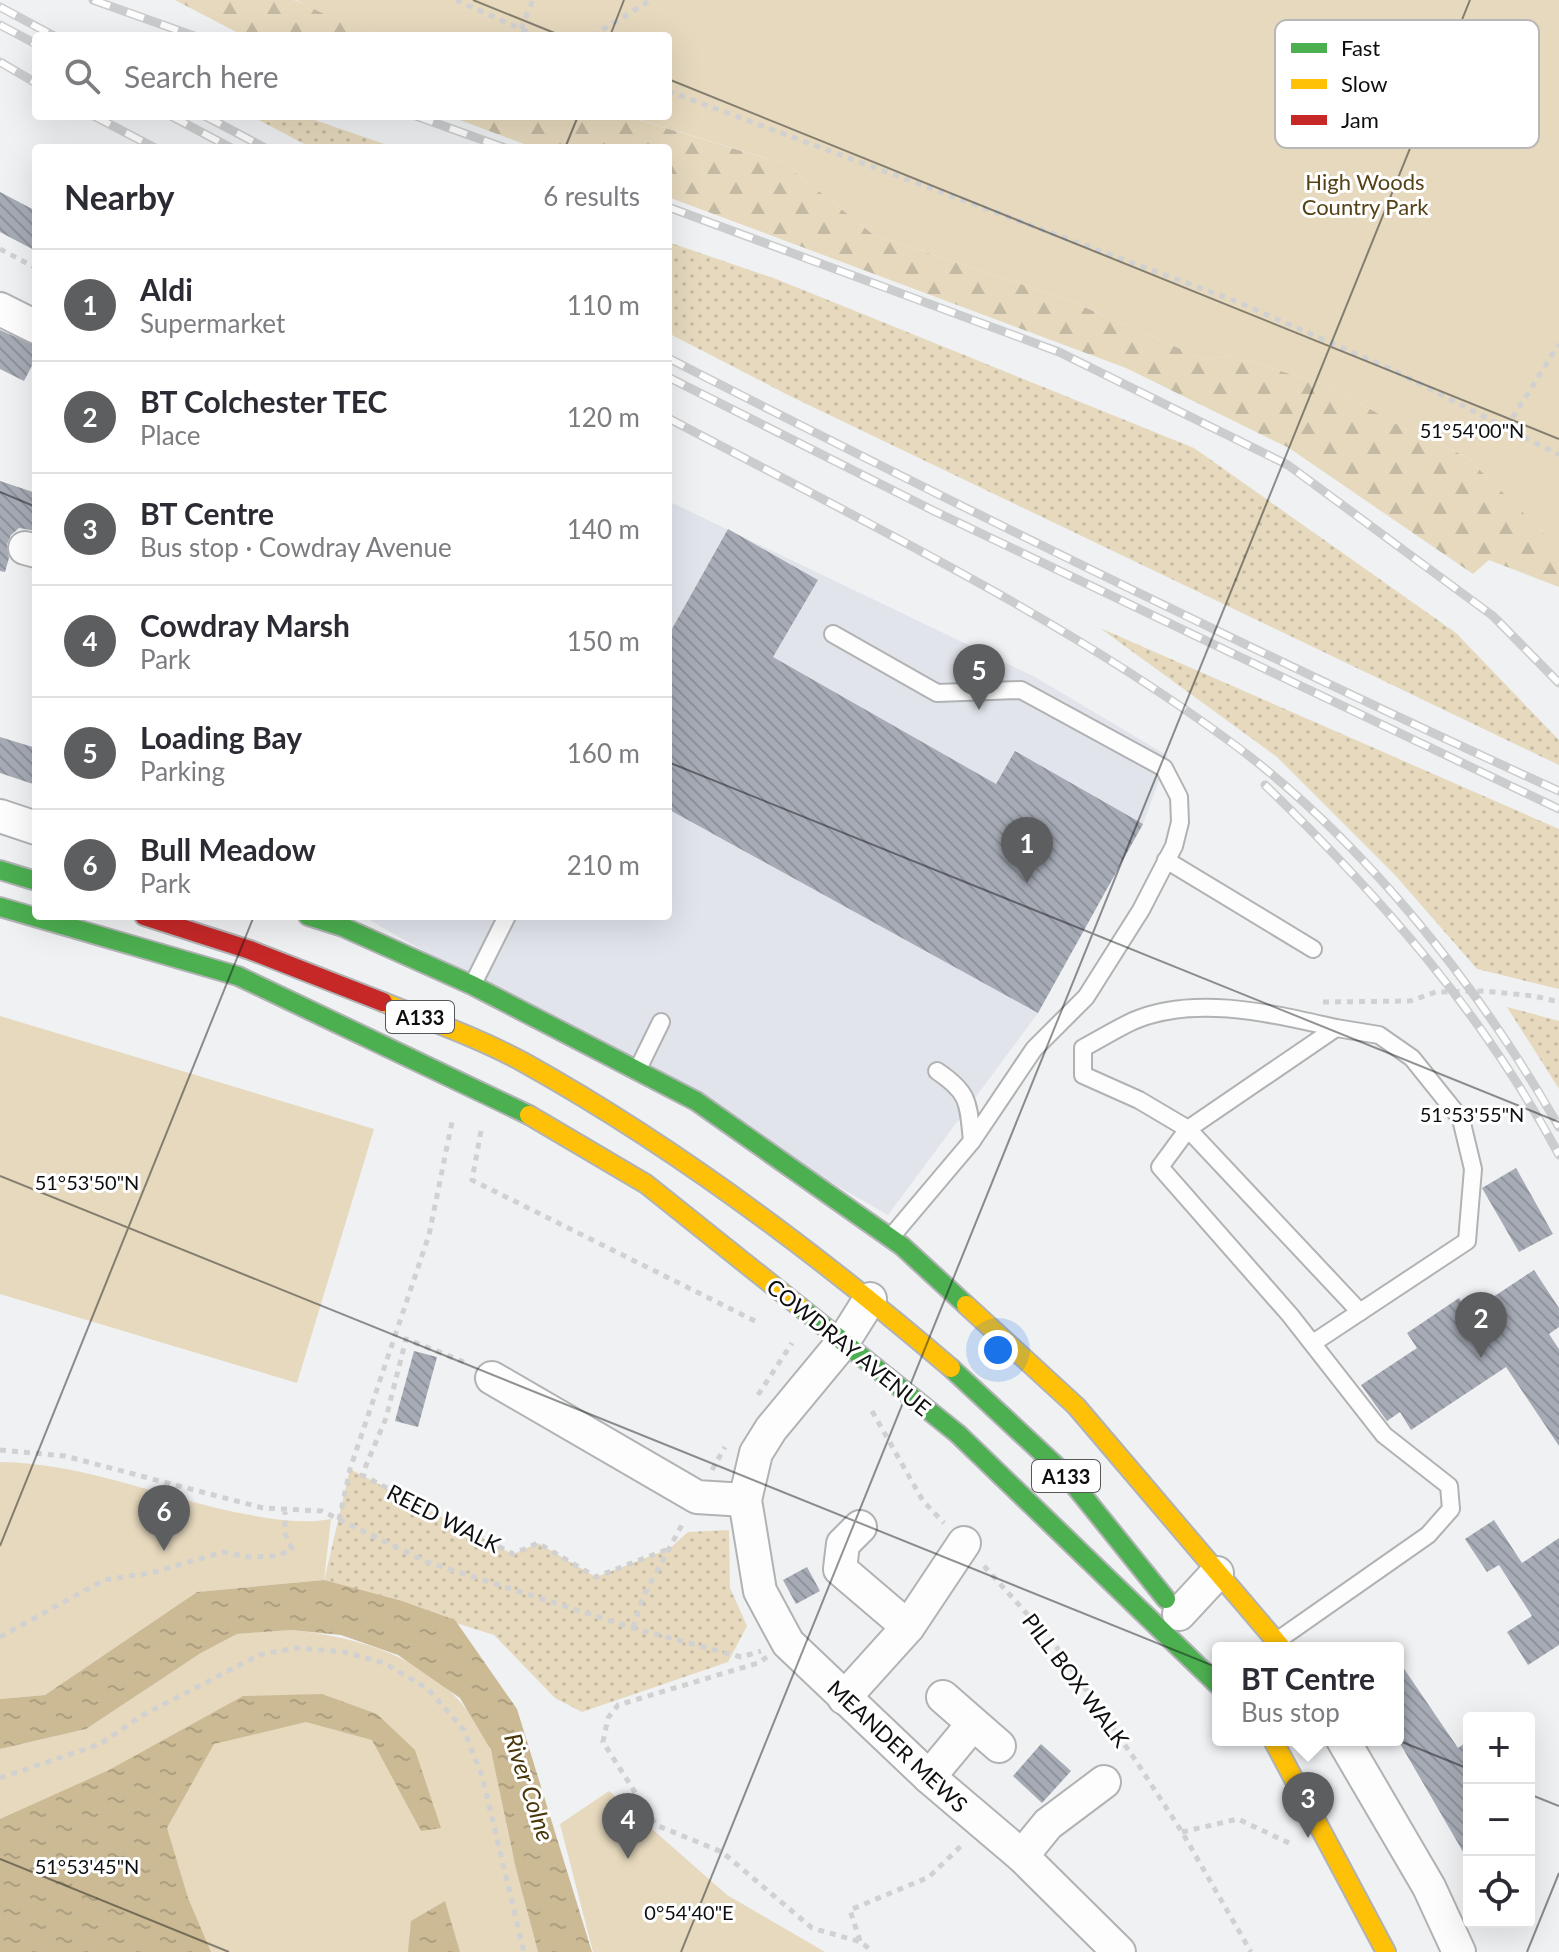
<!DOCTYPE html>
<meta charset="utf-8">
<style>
:root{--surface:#fff;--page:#f2f2f3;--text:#2b2b33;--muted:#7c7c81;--line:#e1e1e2;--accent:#5d5e5f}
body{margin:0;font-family:Lato,sans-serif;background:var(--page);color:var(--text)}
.controls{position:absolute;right:24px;bottom:24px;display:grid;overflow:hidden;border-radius:8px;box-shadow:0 8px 32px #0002}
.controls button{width:72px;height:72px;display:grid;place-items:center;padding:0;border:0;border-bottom:2px solid var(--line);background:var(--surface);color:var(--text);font:40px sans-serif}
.you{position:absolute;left:998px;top:1350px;width:28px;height:28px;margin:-20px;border:6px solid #fff;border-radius:50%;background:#1a73e8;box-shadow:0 0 0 12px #1a73e833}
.badge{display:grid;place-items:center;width:52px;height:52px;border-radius:50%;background:var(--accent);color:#fff;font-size:26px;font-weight:700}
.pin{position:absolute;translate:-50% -66px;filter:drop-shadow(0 2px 4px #0008)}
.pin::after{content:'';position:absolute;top:42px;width:28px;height:24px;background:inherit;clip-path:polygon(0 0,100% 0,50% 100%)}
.popup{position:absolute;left:1212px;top:1642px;width:192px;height:104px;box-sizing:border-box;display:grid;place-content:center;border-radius:8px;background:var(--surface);filter:drop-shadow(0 2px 6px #0005);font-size:26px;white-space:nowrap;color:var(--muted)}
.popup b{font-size:30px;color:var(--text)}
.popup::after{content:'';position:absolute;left:50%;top:100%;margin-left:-16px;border:16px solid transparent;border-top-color:var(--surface)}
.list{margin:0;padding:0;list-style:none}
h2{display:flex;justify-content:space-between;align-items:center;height:104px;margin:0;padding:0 32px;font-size:34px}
h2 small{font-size:26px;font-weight:400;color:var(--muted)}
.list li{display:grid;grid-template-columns:52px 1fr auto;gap:24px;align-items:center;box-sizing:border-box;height:112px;padding:0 32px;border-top:2px solid var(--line)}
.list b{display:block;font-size:30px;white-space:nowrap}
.list p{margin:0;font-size:26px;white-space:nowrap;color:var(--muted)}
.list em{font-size:26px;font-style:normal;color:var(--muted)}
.icon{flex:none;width:44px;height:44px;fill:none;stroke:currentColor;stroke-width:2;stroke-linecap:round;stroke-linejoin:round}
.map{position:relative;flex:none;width:1559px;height:1952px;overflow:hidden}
.search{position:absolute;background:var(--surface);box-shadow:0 8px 32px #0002;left:32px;top:32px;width:640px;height:88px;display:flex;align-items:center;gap:20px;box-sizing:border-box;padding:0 28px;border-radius:8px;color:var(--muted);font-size:30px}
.panel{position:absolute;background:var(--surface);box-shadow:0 8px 32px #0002;left:32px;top:144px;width:640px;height:776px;border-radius:8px}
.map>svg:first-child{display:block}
</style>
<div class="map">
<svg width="1559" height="1952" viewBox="0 0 1559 1952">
<defs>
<pattern id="grass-dots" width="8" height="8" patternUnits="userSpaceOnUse" patternTransform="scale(2)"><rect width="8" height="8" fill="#e6d9be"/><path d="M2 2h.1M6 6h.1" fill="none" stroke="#c4b9a2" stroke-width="1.8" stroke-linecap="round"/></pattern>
<pattern id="forest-firs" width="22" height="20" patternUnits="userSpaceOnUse" patternTransform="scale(2)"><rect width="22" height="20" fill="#e6d9be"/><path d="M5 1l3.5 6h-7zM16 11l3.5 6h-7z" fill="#c4b9a2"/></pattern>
<pattern id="water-ripples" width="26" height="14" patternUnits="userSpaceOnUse" patternTransform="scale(2)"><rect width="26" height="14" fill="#cbba94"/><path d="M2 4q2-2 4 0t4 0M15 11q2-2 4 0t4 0" fill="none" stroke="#ad9f7f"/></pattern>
<pattern id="building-back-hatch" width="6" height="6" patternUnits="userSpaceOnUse" patternTransform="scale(2)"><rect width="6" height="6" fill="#a6abb5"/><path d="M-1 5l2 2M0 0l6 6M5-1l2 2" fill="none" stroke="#8e929b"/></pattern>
</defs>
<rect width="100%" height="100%" fill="#eff1f3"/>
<!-- built -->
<polygon fill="#e1e4eb" points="668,501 1035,677 1168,756 1143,824 1038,1013 888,1215 371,921 372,916 668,916"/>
<!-- grass -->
<g fill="url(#grass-dots)">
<polygon points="251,116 303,116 396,148 312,148"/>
<polygon points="668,242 776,279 1194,448 1456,633 1559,740 1559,765 790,396 668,333"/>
<polygon points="1100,628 1559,829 1559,989 1477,969 1395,875 1277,757"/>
<polygon points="1507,1007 1559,1021 1559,1089"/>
<polygon points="350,1469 513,1554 538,1543 596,1577 669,1549 688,1532 729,1530 730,1588 747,1626 728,1662 582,1712 555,1698 494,1635 324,1581"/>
</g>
<!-- forest -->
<g fill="url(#forest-firs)">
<polygon points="175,0 294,0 386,36 244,36"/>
<polygon points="449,116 626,116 785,164 874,235 1066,299 1204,359 1231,356 1328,385 1402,427 1467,457 1559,548 1559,587 1489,560 1473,574 1289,448 1126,368 668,197 668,148 535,148"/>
</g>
<!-- green -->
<g fill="#e6d9be">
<polygon points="296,0 1559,0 1559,548 1467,457 1402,427 1328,385 1231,356 1204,359 1066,299 874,235 785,164 627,116 668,116 668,36 386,36 330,17"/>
<polygon points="0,1016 374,1129 297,1383 0,1294"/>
<path d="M0 1462C80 1463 156 1495 234 1512 266 1518 299 1525 331 1519L324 1580 197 1592 45 1695 0 1699Z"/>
<path d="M291 1630C372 1638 456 1667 490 1749 500 1772 502 1802 507 1827 516 1869 527 1910 538 1952H0V1749L86 1729 201 1653 237 1634Z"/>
<polygon points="609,1791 727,1895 825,1952 593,1952 560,1824"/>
</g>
<!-- water -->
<g fill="url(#water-ripples)">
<polygon points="324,1580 402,1601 455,1620 517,1709 592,1952 538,1952 516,1869 491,1750 460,1698 398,1655 341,1635 291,1630 237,1634 201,1653 86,1729 0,1749 0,1699 45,1695 197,1592"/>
<polygon points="322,1694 377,1714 415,1750 441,1828 421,1831 372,1740 306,1722 214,1744 167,1828 188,1898 211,1952 0,1952 0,1819 109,1770 243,1696"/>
<polygon points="445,1901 460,1952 408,1952 411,1921"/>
</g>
<!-- building -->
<g fill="url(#building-back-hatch)">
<polygon points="0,192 36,211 36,251 0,232"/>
<polygon points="0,330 36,346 36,358 24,381 0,369"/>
<polygon points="0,481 36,493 36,531 19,528 11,535 7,544 9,558 5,572 0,571"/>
<polygon points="728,529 818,580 773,657 996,784 1015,751 1143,824 1038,1013 668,809 668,636"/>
<polygon points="0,737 36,748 36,785 0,773"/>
<polygon points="1516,1168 1553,1234 1519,1252 1482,1188"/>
<polygon points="1534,1270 1559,1308 1559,1327 1549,1334 1559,1349 1559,1446 1506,1367 1411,1430 1400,1412 1387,1421 1361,1385 1417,1348 1407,1333 1459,1298 1469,1313"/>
<polygon points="414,1351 437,1357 418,1427 395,1421"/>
<polygon points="1494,1520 1522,1563 1559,1538 1559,1645 1528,1665 1507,1632 1532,1616 1499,1565 1487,1572 1465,1539"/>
<polygon points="807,1567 820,1591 796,1604 783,1580"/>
<polygon points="1398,1660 1458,1748 1469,1740 1469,1862 1398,1740"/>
<polygon points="1041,1744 1071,1771 1042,1803 1013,1776"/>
</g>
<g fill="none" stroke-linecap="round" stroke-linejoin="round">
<defs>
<g id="lane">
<polyline points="833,634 937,693 1021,690 1164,768 1179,797 1180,822 1174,846 1141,910 1086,997 1034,1049 972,1141 891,1237"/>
<polyline points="1166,860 1313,949"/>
<polyline points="473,984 507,916"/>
<path d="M1336 1028C1273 1014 1195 994 1133 1021 1116 1029 1100 1039 1083 1048V1075L1139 1100 1188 1129 1360 1312"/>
<polyline points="637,1071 661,1022"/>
<path d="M937 1071C970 1093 968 1103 972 1141"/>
<polyline points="1278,1640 1428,1535 1451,1509 1449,1486 1384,1435 1290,1315 1160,1167 1188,1129 1336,1028 1379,1035 1412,1058 1461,1119 1473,1169 1467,1241 1313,1343"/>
</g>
<g id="street">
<polyline points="0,309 36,327"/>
<polyline points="25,548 36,551"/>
<polyline points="0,816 36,828"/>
<polyline points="870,1299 843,1342 771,1429 756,1453 745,1500 760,1591 788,1643 929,1777 1022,1856 1119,1952"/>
<polyline points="492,1378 697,1497 745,1500"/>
<polyline points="860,1527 843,1544 840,1569 908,1627"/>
<polyline points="1179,1614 1217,1573"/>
<polyline points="943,1697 999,1746"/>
<polyline points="844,1698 908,1627 964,1543"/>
<polyline points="1343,1740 1429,1887 1459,1952"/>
<polyline points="929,1777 973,1724"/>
<polyline points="1022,1856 1048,1824 1104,1782"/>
</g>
<g id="fast">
<polyline points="0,870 36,881"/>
<polyline points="0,907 238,976 529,1115"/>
<polyline points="308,916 343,927 472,985 696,1101 902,1246 966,1305"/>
<polyline points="800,1307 958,1434 1218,1685"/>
<polyline points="951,1368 1067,1476 1166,1599"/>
</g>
<g id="slow">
<path d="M383 1002C430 1021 479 1038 523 1062 676 1147 818 1254 951 1368"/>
<polyline points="529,1115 646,1184 800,1307"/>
<polyline points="966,1305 1076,1406 1282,1648"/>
<polyline points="1273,1740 1386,1952"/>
</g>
<polyline id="jam" points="144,916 250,950 383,1002"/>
</defs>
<!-- lane casing -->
<use href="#lane" stroke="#b1b2b3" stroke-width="20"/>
<!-- street casing -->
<use href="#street" stroke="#b1b2b3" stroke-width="36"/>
<!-- fast casing -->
<use href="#fast" stroke="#b1b2b3" stroke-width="22"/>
<!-- slow casing -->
<use href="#slow" stroke="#b1b2b3" stroke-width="22"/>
<!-- jam casing -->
<use href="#jam" stroke="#b1b2b3" stroke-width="22"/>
<!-- path -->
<g stroke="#d1d1d1" stroke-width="5" stroke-dasharray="6 6" stroke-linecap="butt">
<polyline points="456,0 537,36"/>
<polyline points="521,29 533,0"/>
<polyline points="592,36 651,0"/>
<polyline points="668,91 1238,302 1395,371 1559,455"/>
<polyline points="0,249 36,268"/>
<polyline points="1506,428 1559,344"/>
<polyline points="1323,1002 1410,1001 1436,992 1484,991 1534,996 1559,1002"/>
<polyline points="481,1131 472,1180 759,1323"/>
<polyline points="464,1362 406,1339 386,1418 362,1475 513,1554 538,1543 596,1577 668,1549"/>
<polyline points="758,1395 792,1343"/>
<polyline points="872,1411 923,1501 944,1523"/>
<polyline points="0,1450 65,1456 263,1508 322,1511 427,1562 633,1628 741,1657 761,1651"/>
<polyline points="712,1470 725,1447"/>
<polyline points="339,1520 350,1469 429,1235 453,1117"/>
<polyline points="984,1566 1055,1645 1134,1758 1182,1832 1251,1952"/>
<polyline points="633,1628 643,1597 684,1521"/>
<polyline points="0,1637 104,1580 151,1573 223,1552 249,1557 278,1556 292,1549 285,1533 285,1512"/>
<polyline points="767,1657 758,1663 618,1705 608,1718 603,1742 656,1825 722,1852 812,1928 861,1942 873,1952"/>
<polyline points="0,1778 100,1744 143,1715 259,1655 296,1648 344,1652 384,1663 428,1689 464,1730 482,1776 524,1952"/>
<polyline points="1182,1832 1238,1819 1289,1843"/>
<polyline points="860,1941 850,1910 929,1877 963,1844"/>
</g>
<!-- lane -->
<use href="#lane" stroke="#fdfdfd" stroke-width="16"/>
<!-- street -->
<use href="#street" stroke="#fdfdfd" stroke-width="32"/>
<!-- fast -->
<use href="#fast" stroke="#4caf50" stroke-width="18"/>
<!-- slow -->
<use href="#slow" stroke="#ffc107" stroke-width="18"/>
<!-- jam -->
<use href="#jam" stroke="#c62828" stroke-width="18"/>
<defs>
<g id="rail">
<polyline points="93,0 194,36"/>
<polyline points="0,7 54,36"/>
<polyline points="0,25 36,44"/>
<polyline points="0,62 36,83"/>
<polyline points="94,116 155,148"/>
<polyline points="171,116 231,148"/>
<polyline points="205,116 265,148"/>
<polyline points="416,116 505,148"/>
<polyline points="668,207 1059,352 1288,465 1493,616 1559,683"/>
<path d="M668 358C962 508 1258 654 1559 791"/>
<polyline points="668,377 934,511 1559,809"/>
<path d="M668 418C860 520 1057 614 1232 743 1363 840 1479 986 1559 1127"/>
<path d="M1265 785C1379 895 1484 1014 1559 1155"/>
</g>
</defs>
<!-- rail casing -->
<use href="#rail" stroke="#cbcccd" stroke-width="9"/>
<!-- rail -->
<use href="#rail" stroke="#fff" stroke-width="6" stroke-dasharray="18" stroke-linecap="butt"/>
</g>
<!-- ticks -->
<path fill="none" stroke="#0e0f10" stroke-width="2" stroke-opacity="0.45" d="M473 0 562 36M610 36 624 0M668 79 1559 439M565 148 578 116M0 492 36 507M668 762 1559 1122M0 1176 1469 1769M0 1546 254 916M1529 1794 1559 1806M0 1859 229 1952M681 1952 1470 0M1527 1952 1559 1873"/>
<g text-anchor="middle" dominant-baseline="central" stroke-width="6" stroke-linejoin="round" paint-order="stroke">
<!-- shield labels -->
<g fill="#fff" stroke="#565758" stroke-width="2">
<rect x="386" y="1001" width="68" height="32" rx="6"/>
<rect x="1032" y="1460" width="68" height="32" rx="6"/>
</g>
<g font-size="20" font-weight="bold" fill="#0e0f10">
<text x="420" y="1017">A133</text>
<text x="1066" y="1476">A133</text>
</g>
<!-- park labels -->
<g font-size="22" fill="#554217" stroke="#fff">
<text x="1365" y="181">High Woods<tspan x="1365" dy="25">Country Park</tspan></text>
</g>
<!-- street labels -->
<g font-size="22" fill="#0e0f10" stroke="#fff">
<text transform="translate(849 1347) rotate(39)">COWDRAY AVENUE</text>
<text transform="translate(444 1518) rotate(27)">REED WALK</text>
<text transform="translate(1076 1680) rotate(53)">PILL BOX WALK</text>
<text transform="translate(898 1746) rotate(43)">MEANDER MEWS</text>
</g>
<!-- water labels -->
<g font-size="24" font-style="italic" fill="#493709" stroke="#fff">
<text transform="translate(530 1787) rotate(72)">River Colne</text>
</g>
</g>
<!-- legend -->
<rect x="1275" y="20" width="264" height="128" rx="12" fill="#fff" stroke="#b7b7b7" stroke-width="2"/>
<rect x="1291" y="43" width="36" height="10" fill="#4caf50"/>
<rect x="1291" y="79" width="36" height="10" fill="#ffc107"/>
<rect x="1291" y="115" width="36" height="10" fill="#c62828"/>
<g font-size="22" fill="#0e0f10">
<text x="1341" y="56">Fast</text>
<text x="1341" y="92">Slow</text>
<text x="1341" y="128">Jam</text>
</g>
<g font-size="20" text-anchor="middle" fill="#0e0f10" stroke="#fff" stroke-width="6" stroke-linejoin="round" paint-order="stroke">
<text x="1472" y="438">51°54'00"N</text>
<text x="1472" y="1122">51°53'55"N</text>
<text x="87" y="1190">51°53'50"N</text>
<text x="87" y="1874">51°53'45"N</text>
<text x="689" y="1920">0°54'40"E</text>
</g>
</svg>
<div class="controls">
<button>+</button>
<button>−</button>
<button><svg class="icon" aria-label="locate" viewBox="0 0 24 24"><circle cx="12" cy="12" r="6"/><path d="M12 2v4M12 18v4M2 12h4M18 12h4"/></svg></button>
</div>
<div class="you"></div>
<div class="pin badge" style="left:1027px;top:883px">1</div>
<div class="pin badge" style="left:1481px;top:1358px">2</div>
<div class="pin badge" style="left:1308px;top:1838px">3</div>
<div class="popup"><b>BT Centre</b>Bus stop</div>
<div class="pin badge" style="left:628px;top:1859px">4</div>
<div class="pin badge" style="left:979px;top:710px">5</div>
<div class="pin badge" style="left:164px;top:1551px">6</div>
<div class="search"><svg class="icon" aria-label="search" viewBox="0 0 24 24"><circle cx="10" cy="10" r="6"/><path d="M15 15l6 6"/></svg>Search here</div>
<section class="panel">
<h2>Nearby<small>6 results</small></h2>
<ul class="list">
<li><span class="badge">1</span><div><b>Aldi</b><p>Supermarket</p></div><em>110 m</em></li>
<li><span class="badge">2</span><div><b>BT Colchester TEC</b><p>Place</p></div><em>120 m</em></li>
<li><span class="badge">3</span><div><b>BT Centre</b><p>Bus stop · Cowdray Avenue</p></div><em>140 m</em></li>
<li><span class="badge">4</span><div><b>Cowdray Marsh</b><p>Park</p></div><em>150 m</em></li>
<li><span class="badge">5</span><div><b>Loading Bay</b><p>Parking</p></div><em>160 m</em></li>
<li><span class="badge">6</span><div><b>Bull Meadow</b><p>Park</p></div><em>210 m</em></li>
</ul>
</section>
</div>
